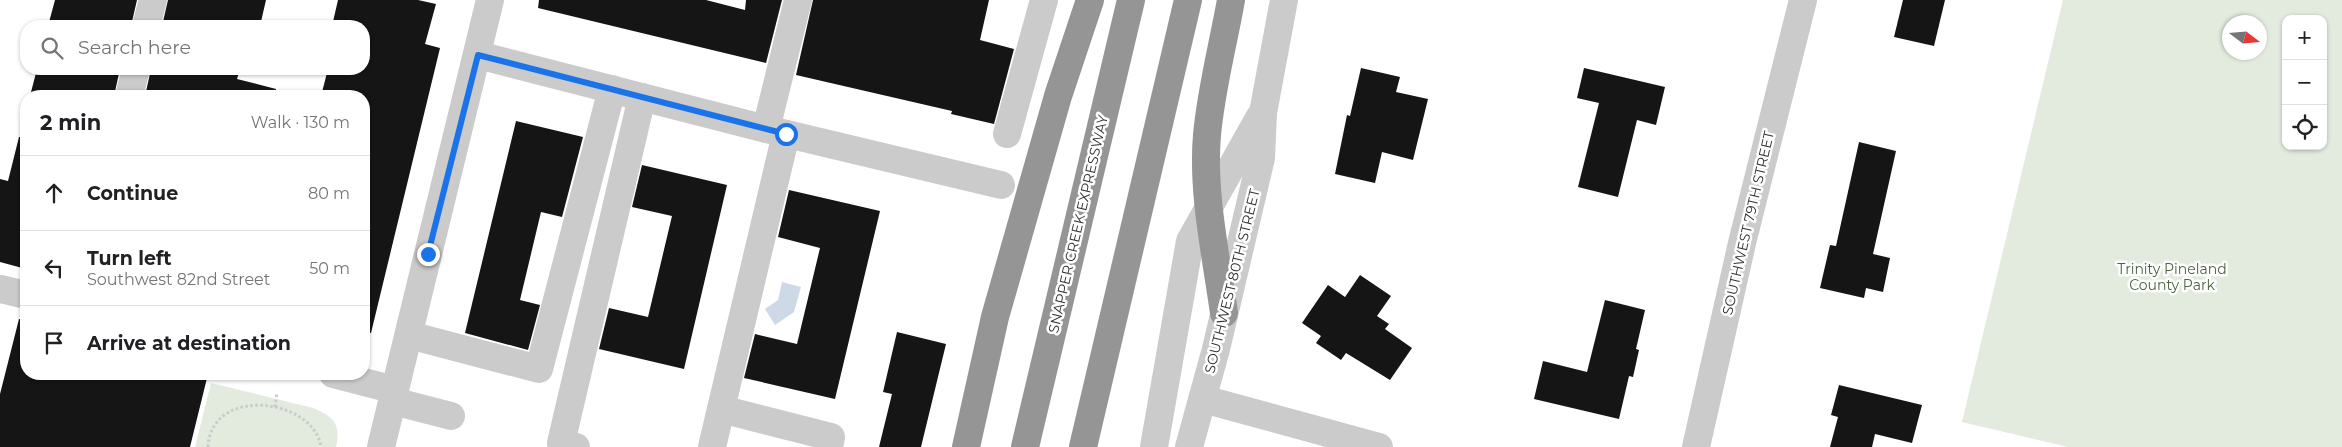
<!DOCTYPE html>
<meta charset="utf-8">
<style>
:root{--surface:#fff;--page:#f6f6f6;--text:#202124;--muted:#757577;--line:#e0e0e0}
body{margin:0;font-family:Montserrat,sans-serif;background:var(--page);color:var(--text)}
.controls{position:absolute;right:15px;top:15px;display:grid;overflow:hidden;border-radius:10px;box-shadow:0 1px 4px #0004}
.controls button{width:45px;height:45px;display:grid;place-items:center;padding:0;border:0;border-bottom:1px solid var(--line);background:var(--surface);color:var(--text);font:25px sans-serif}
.compass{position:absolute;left:2222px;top:15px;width:45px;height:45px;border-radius:50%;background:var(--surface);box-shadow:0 1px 4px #0004;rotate:106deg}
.stop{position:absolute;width:15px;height:15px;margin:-11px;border:4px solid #1a73e8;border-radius:50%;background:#fff}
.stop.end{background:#1a73e8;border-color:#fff;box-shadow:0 1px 5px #0008}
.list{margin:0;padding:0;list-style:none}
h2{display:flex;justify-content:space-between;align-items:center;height:65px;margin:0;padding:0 20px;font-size:21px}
h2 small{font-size:16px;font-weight:400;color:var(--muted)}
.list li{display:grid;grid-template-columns:32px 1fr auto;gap:15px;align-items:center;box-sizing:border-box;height:75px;padding:0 20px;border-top:1px solid var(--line)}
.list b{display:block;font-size:19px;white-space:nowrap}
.list p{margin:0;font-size:16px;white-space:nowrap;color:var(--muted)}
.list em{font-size:16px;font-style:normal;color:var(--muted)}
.icon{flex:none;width:28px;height:28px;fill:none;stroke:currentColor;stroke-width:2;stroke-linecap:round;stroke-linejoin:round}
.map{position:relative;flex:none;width:2342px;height:447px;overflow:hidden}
.search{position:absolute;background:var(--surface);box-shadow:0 1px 4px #0004;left:20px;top:20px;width:350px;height:55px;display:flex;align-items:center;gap:12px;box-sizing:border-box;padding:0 18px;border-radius:20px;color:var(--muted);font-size:19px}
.panel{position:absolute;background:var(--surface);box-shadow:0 1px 4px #0004;left:20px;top:90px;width:350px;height:290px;border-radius:20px}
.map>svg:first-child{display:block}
</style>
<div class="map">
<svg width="2342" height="447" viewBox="0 0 2342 447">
<rect width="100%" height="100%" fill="#fff"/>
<!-- green -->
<g fill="#e3eade" fill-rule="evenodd">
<path d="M2063 0H2342V447H2068L1962 422ZM2286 19H2323V146H2286ZM2230 22H2260V52H2230Z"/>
<path d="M211 383 313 408C334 417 341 424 336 447H195Z"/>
</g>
<!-- water -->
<polygon fill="#cdd9e7" points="782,282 801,287 794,312 775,325 765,309 778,300"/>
<!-- building -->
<g fill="#151515">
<polygon points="55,0 137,0 131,26 48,26"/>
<polygon points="168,0 266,0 260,26 162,26"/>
<polygon points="338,0 418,0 436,4 425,44 440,48 371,333 364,332 364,96 321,96 328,69 364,69 364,26 332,26"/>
<polygon points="539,0 706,0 745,10 746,0 782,0 766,63 538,8"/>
<polygon points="813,0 989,0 980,40 1014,49 994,124 951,114 952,111 796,75"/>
<polygon points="1903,0 1945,0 1934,46 1894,37"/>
<polygon points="1361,68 1400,77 1396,92 1428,99 1413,160 1382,152 1375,183 1335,174 1347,115 1350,116"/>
<polygon points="1584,68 1665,87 1656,125 1637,120 1618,197 1578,187 1599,103 1577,98"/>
<polygon points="37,69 120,69 114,96 30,96"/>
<polygon points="151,69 240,69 237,79 276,89 275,96 145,96"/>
<polygon points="516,121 583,137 562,217 541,212 520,300 540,305 528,350 465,333"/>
<polygon points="19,137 26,137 26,269 0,262 0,179 8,181"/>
<polygon points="1859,142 1896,151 1873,254 1890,258 1883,292 1866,288 1864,298 1820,288 1830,245 1836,246"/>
<polygon points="642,165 727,185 684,369 599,349 609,308 648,317 672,216 632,207"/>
<polygon points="789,190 880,211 835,399 744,378 755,334 797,344 820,248 778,237"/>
<polygon points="1360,275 1391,296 1377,316 1389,324 1385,329 1412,348 1390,380 1346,353 1341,360 1316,343 1321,336 1302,323 1328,285 1345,297"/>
<polygon points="1605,300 1645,310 1636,349 1639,350 1633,377 1629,376 1619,419 1534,399 1543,361 1587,372"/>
<polygon points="19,319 26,320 26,374 208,374 190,447 0,447 0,394"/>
<polygon points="897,332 946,344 921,447 879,447 892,394 883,392"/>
<polygon points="1839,385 1922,405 1912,443 1875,434 1872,447 1830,447 1838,417 1831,415"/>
</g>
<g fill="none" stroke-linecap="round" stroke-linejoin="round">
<!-- path -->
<g stroke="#cbcbcb" stroke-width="3" stroke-dasharray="2.5 2.5" stroke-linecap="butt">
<polyline points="275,407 277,392"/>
<path d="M208 447C211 385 314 398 321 447"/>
</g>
<!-- minor -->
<g stroke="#cbcbcb" stroke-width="28">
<polyline points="146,26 153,0"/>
<polyline points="478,55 766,129 1001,185"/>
<polyline points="129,96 136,69"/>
<polyline points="766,129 798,0"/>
<polyline points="1007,134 1044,0"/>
<polyline points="0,289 26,295"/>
<polyline points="409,335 539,369 612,89"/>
<polyline points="333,374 395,390"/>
<polyline points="1203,399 1379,447"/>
<polyline points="393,401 451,416"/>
<polyline points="721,409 831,437 829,447"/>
<polyline points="381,447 490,0"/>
<polyline points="576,447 561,443 642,97"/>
<polyline points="712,447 786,134"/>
<polyline points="1154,447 1190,241 1259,118"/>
<polyline points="1189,447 1216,349 1261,158 1263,113 1284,0"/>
<polyline points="1696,447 1742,243 1803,0"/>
</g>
<!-- highway -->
<g stroke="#959595" stroke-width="28">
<path d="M1224 313C1216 255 1202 193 1207 135 1211 90 1223 45 1231 0"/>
<polyline points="966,447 995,317 1058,96 1090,0"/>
<polyline points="1025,447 1131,0"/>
<polyline points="1083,447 1188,0"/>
</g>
</g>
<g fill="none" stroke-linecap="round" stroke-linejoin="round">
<!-- route -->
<polyline stroke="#1a73e8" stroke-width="6" points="428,254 478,55 786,134"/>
</g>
<g text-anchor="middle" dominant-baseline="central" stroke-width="5" stroke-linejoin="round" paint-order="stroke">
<!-- street labels -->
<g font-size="14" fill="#2e2e2e" stroke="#fff">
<text transform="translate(1748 223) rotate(-77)">SOUTHWEST 79TH STREET</text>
<text transform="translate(1078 224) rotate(-77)">SNAPPER CREEK EXPRESSWAY</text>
<text transform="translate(1232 281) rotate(-76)">SOUTHWEST 80TH STREET</text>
</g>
<!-- park labels -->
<g font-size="14" fill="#4d6441" stroke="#fff">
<text x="2172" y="269">Trinity Pineland<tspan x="2172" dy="16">County Park</tspan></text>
</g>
</g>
</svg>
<div class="controls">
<button>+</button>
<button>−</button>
<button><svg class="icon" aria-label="locate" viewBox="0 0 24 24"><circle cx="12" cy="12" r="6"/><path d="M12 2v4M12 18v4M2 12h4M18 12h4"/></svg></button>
</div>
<svg class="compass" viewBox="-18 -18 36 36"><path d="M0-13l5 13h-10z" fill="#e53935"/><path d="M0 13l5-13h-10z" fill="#757577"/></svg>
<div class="stop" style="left:786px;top:134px"></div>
<div class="stop end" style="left:428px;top:254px"></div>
<div class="search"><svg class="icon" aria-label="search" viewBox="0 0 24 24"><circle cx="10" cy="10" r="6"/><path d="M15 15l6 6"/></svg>Search here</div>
<section class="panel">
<h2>2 min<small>Walk · 130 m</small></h2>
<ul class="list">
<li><svg class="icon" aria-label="ahead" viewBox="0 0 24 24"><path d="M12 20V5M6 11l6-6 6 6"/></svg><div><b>Continue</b></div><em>80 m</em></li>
<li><svg class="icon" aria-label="left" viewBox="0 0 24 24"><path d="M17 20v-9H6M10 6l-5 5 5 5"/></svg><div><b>Turn left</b><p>Southwest 82nd Street</p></div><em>50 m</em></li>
<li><svg class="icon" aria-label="arrive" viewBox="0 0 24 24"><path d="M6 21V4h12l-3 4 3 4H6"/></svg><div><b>Arrive at destination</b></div></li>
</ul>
</section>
</div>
